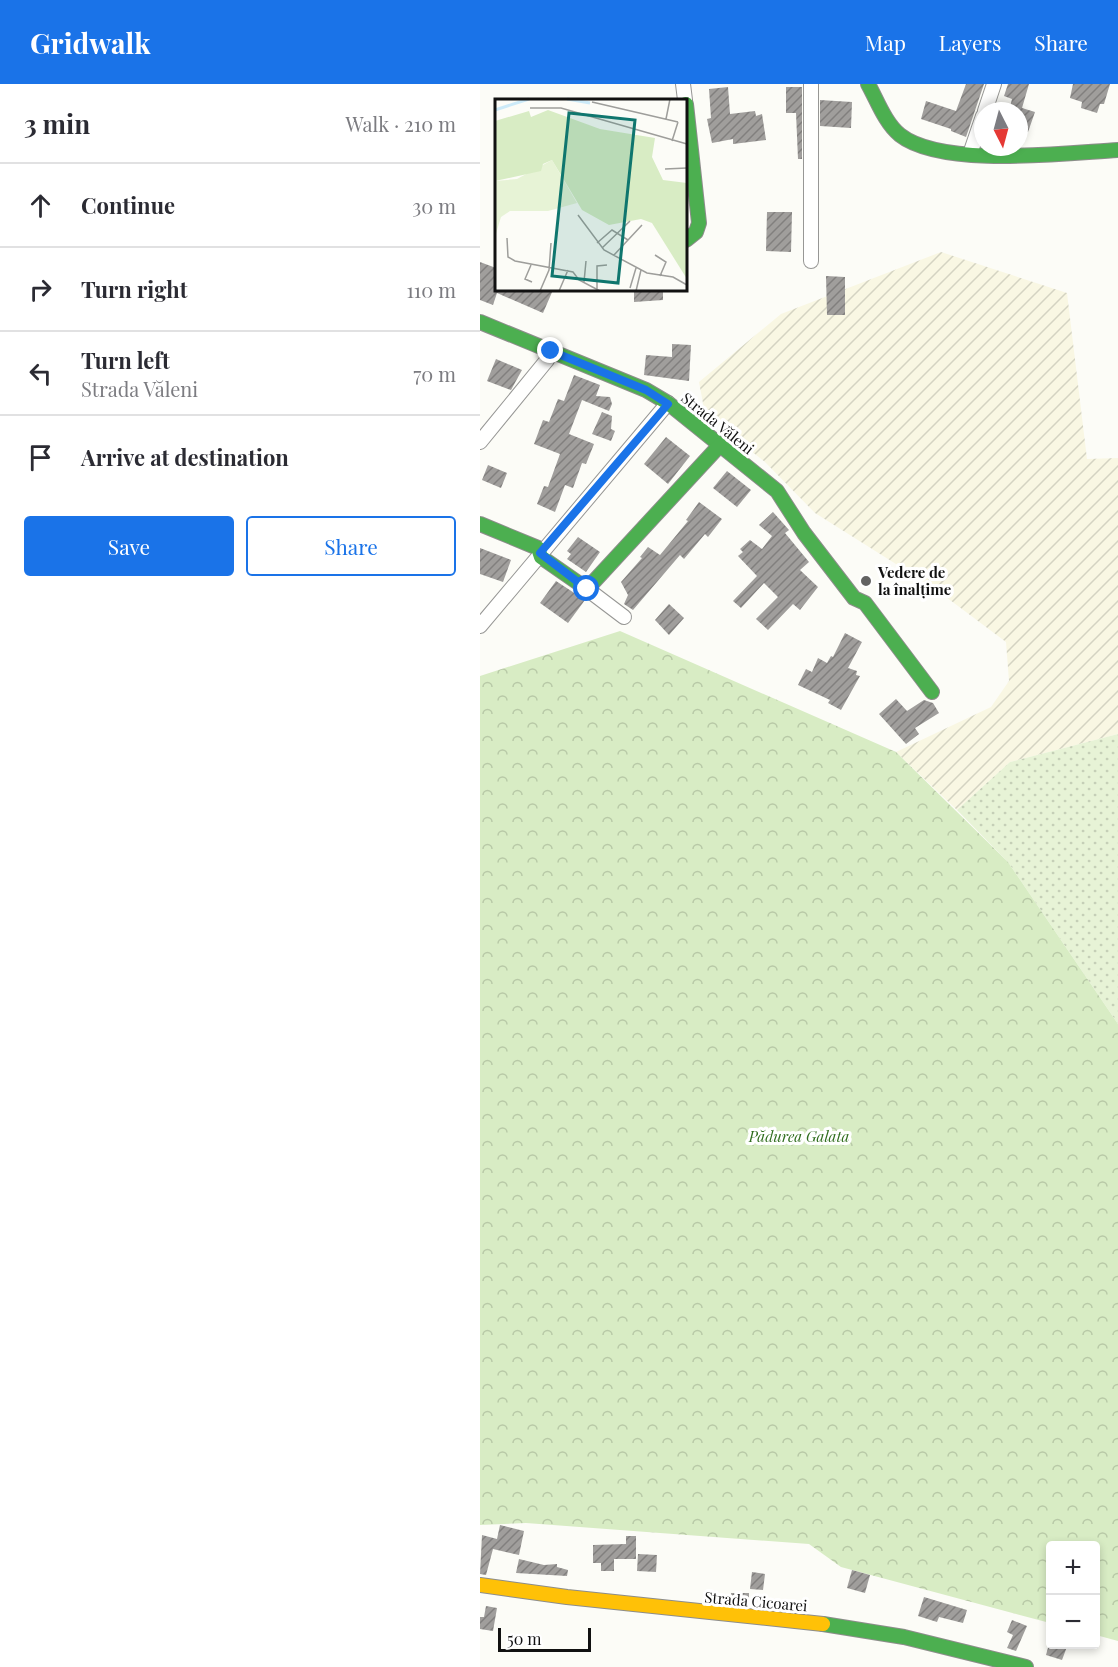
<!DOCTYPE html>
<meta charset="utf-8">
<style>
:root{--surface:#fff;--page:#f2f2f3;--text:#2b2b33;--muted:#7c7c81;--line:#e1e1e2;--accent:#1a73e8}
body{margin:0;font-family:"Playfair Display",serif;background:var(--page);color:var(--text)}
.controls{position:absolute;right:18px;bottom:18px;display:grid;overflow:hidden;border-radius:6px;box-shadow:0 3px 9px #0003}
.controls button{width:54px;height:54px;display:grid;place-items:center;padding:0;border:0;border-bottom:2px solid var(--line);background:var(--surface);color:var(--text);font:30px sans-serif}
.compass{position:absolute;left:494px;top:18px;width:54px;height:54px;border-radius:50%;background:var(--surface);box-shadow:0 3px 9px #0003;rotate:174deg}
.scale{position:absolute;left:18px;bottom:15px;width:93px;box-sizing:border-box;padding-left:6px;border:3px solid #111;border-top:0;font-size:16px;line-height:21px;white-space:nowrap;color:#111;-webkit-text-stroke:4px #fff;paint-order:stroke}
.stop{position:absolute;width:18px;height:18px;margin:-14px;border:4px solid #1a73e8;border-radius:50%;background:#fff}
.stop.end{background:#1a73e8;border-color:#fff;box-shadow:0 2px 6px #0008}
.list{margin:0;padding:0;list-style:none}
h2{display:flex;justify-content:space-between;align-items:center;height:78px;margin:0;padding:0 24px;font-size:26px}
h2 small{font-size:20px;font-weight:400;color:var(--muted)}
.list li{display:grid;grid-template-columns:39px 1fr auto;gap:18px;align-items:center;box-sizing:border-box;height:84px;padding:0 24px;border-top:2px solid var(--line)}
.list b{display:block;font-size:22px;white-space:nowrap}
.list p{margin:0;font-size:20px;white-space:nowrap;color:var(--muted)}
.list em{font-size:20px;font-style:normal;color:var(--muted)}
.actions{display:flex;gap:12px;padding:18px 24px}
.actions a{flex:1;padding:14px 0;border:2px solid var(--accent);border-radius:6px;text-align:center;font-size:21px;color:var(--accent)}
.actions .main{background:var(--accent);color:#fff}
.icon{flex:none;width:33px;height:33px;fill:none;stroke:currentColor;stroke-width:2;stroke-linecap:round;stroke-linejoin:round}
.map{position:relative;flex:none;width:638px;height:1583px;overflow:hidden}
header{display:flex;align-items:center;gap:36px;box-sizing:border-box;height:84px;padding:0 30px;background:var(--accent);color:#fff}
header strong{font-size:28px}
nav{display:flex;gap:33px;margin-inline-start:auto;font-size:21px}
main{display:flex}
aside{flex:1;background:var(--surface)}
.map>svg:first-child{display:block}
</style>
<header>
<strong>Gridwalk</strong>
<nav><a>Map</a><a>Layers</a><a>Share</a></nav>
</header>
<main>
<aside>
<h2>3 min<small>Walk · 210 m</small></h2>
<ul class="list">
<li><svg class="icon" aria-label="ahead" viewBox="0 0 24 24"><path d="M12 20V5M6 11l6-6 6 6"/></svg><div><b>Continue</b></div><em>30 m</em></li>
<li><svg class="icon" aria-label="right" viewBox="0 0 24 24"><path d="M7 20v-9h11M14 6l5 5-5 5"/></svg><div><b>Turn right</b></div><em>110 m</em></li>
<li><svg class="icon" aria-label="left" viewBox="0 0 24 24"><path d="M17 20v-9H6M10 6l-5 5 5 5"/></svg><div><b>Turn left</b><p>Strada Văleni</p></div><em>70 m</em></li>
<li><svg class="icon" aria-label="arrive" viewBox="0 0 24 24"><path d="M6 21V4h12l-3 4 3 4H6"/></svg><div><b>Arrive at destination</b></div></li>
</ul>
<div class="actions"><a class="main">Save</a><a>Share</a></div>
</aside>
<div class="map">
<svg width="638" height="1583" viewBox="0 0 638 1583">
<defs>
<pattern id="farmland-furrows" width="10" height="10" patternUnits="userSpaceOnUse" patternTransform="scale(1.5)"><rect width="10" height="10" fill="#f9f7e3"/><path d="M-1 1l2-2M0 10L10 0M9 11l2-2" fill="none" stroke="#d4d3c2"/></pattern>
<pattern id="grass-dots" width="8" height="8" patternUnits="userSpaceOnUse" patternTransform="scale(1.5)"><rect width="8" height="8" fill="#e7f3d6"/><path d="M2 2h.1M6 6h.1" fill="none" stroke="#c5cfb7" stroke-width="1.8" stroke-linecap="round"/></pattern>
<pattern id="forest-crowns" width="20" height="18" patternUnits="userSpaceOnUse" patternTransform="scale(1.5)"><rect width="20" height="18" fill="#d8ecc4"/><path d="M2 6a3 3 0 1 1 6 0M12 15a3 3 0 1 1 6 0" fill="none" stroke="#b8c9a7"/></pattern>
<pattern id="building-hatch" width="6" height="6" patternUnits="userSpaceOnUse" patternTransform="scale(1.5)"><rect width="6" height="6" fill="#a09e9c"/><path d="M-1 1l2-2M0 6l6-6M5 7l2-2" fill="none" stroke="#817f7e"/></pattern>
</defs>
<rect width="100%" height="100%" fill="#fcfcf7"/>
<!-- farmland -->
<polygon fill="url(#farmland-furrows)" points="461,168 587,209 607,375 638,374 638,650 530,678 477,726 416,668 511,623 529,597 526,558 454,504 335,429 285,378 225,330 219,298 301,230"/>
<!-- grass -->
<polygon fill="url(#grass-dots)" points="638,650 638,940 528,778 477,726 530,678"/>
<!-- forest -->
<polygon fill="url(#forest-crowns)" points="140,547 416,668 528,778 638,940 638,1557 616,1551 616,1462 570,1462 570,1539 361,1483 329,1460 46,1439 0,1441 0,592"/>
<!-- building -->
<g fill="url(#building-hatch)">
<polygon points="486,0 504,0 486,53 471,47 471,45 441,35 446,17 476,27"/>
<polygon points="528,0 549,0 542,24 555,28 548,48 539,45 539,27 529,27 532,15 524,12"/>
<polygon points="593,0 630,0 624,20 620,20 617,29 601,24 602,18 590,14"/>
<polygon points="248,3 250,30 275,27 276,32 282,30 286,56 253,60 253,55 232,59 227,35 231,34 229,5"/>
<polygon points="306,3 322,3 322,75 318,75 316,29 306,29"/>
<polygon points="340,16 372,18 371,44 340,42"/>
<polygon points="287,128 312,128 311,168 286,167"/>
<polygon points="0,178 16,184 16,206 73,206 63,229 17,209 13,221 0,216"/>
<polygon points="346,192 365,193 365,231 347,231"/>
<polygon points="154,206 183,206 183,216 154,218"/>
<polygon points="192,260 211,261 209,297 164,291 166,271 192,273"/>
<polygon points="16,275 42,286 31,306 7,297"/>
<polygon points="94,291 120,301 116,312 130,313 132,320 129,327 102,316 89,350 114,360 106,380 102,379 93,404 85,401 75,428 57,420 64,402 68,403 80,370 54,360 63,336 69,338 78,315 84,317"/>
<polygon points="122,328 132,332 131,345 135,347 131,357 112,350"/>
<polygon points="186,353 210,372 188,400 164,380"/>
<polygon points="8,381 27,389 21,404 2,396"/>
<polygon points="247,387 271,406 257,423 233,404"/>
<polygon points="219,418 242,435 228,453 225,450 204,475 200,471 153,526 144,520 148,511 141,498 162,474 160,473 168,463 180,471 208,437 206,436"/>
<polygon points="293,428 309,446 305,449 329,478 320,486 338,503 320,526 313,520 288,546 276,535 298,513 284,499 261,524 253,517 277,492 258,472 263,468 260,465 270,456 282,465 292,452 279,441"/>
<polygon points="98,453 120,468 106,488 87,475 91,470 87,467"/>
<polygon points="0,464 31,476 23,498 0,490"/>
<polygon points="76,497 105,516 88,539 60,519"/>
<polygon points="189,520 204,534 189,551 175,536"/>
<polygon points="365,549 382,558 368,584 377,587 376,591 380,592 361,626 348,619 350,616 318,601 326,585 332,588 338,574 347,579 351,572 353,573"/>
<polygon points="416,615 427,627 444,616 453,619 459,629 435,644 439,650 426,660 399,630"/>
<polygon points="20,1441 44,1447 39,1471 13,1465 6,1491 0,1490 2,1451 17,1455"/>
<polygon points="146,1452 156,1452 156,1475 134,1475 134,1487 121,1487 121,1479 113,1479 113,1461 146,1460"/>
<polygon points="158,1470 177,1471 176,1488 157,1487"/>
<polygon points="39,1475 64,1481 77,1480 77,1483 88,1486 87,1492 36,1489"/>
<polygon points="372,1486 390,1491 385,1509 367,1504"/>
<polygon points="272,1488 285,1490 283,1506 270,1505"/>
<polygon points="251,1509 269,1509 269,1520 251,1518"/>
<polygon points="444,1513 487,1526 483,1539 459,1533 457,1538 438,1532"/>
<polygon points="6,1522 17,1524 13,1547 0,1545 0,1533 4,1533"/>
<polygon points="532,1536 547,1542 536,1567 527,1564 533,1551 527,1548"/>
<polygon points="569,1560 588,1560 582,1576 566,1571"/>
</g>
<g fill="none" stroke-linecap="round" stroke-linejoin="round">
<defs>
<g id="street">
<polyline points="203,0 205,16"/>
<polyline points="331,0 331,177"/>
<polyline points="505,27 514,0"/>
<polyline points="490,70 503,32"/>
<polyline points="0,358 67,276 71,267"/>
<polyline points="107,505 144,533"/>
<polyline points="0,542 188,319"/>
</g>
<g id="fast">
<path d="M388 0C397 16 405 39 420 51 462 84 585 69 638 66"/>
<polyline points="206,20 219,139 216,148 206,156"/>
<polyline points="0,238 166,306 188,319 297,407 324,449 374,514 385,519 452,608"/>
<polyline points="0,440 58,464 61,473 107,505 240,361"/>
<polyline points="343,1540 424,1553 546,1583"/>
</g>
<polyline id="slow" points="0,1501 87,1513 343,1540"/>
</defs>
<!-- street casing -->
<use href="#street" stroke="#979795" stroke-width="16"/>
<!-- fast casing -->
<use href="#fast" stroke="#8d8d8b" stroke-width="16"/>
<!-- slow casing -->
<use href="#slow" stroke="#8d8d8b" stroke-width="16"/>
<!-- street -->
<use href="#street" stroke="#fffffe" stroke-width="14"/>
<!-- fast -->
<use href="#fast" stroke="#4caf50" stroke-width="14"/>
<!-- slow -->
<use href="#slow" stroke="#ffc107" stroke-width="14"/>
</g>
<g fill="none" stroke-linecap="round" stroke-linejoin="round">
<!-- route -->
<polyline stroke="#1a73e8" stroke-width="8" points="71,267 166,306 188,320 60,469 107,505"/>
</g>
<!-- markers -->
<circle fill="#636362" stroke="#fff" stroke-width="2" cx="386" cy="497" r="6"/>
<g text-anchor="middle" dominant-baseline="central" stroke-width="6" stroke-linejoin="round" paint-order="stroke">
<!-- street labels -->
<g font-size="15" fill="#111" stroke="#fff">
<text transform="translate(238 339) rotate(39)">Strada Văleni</text>
<text transform="translate(276 1517) rotate(5)">Strada Cicoarei</text>
</g>
<!-- poi labels -->
<g font-size="15" font-weight="bold" fill="#111" stroke="#fff" text-anchor="start">
<text x="398" y="488">Vedere de<tspan x="398" dy="17">la înalțime</tspan></text>
</g>
<!-- park labels -->
<g font-size="15" font-style="italic" fill="#2f6d1d" stroke="#fff">
<text x="319" y="1052">Pădurea Galata</text>
</g>
</g>
<!-- overview -->
<g transform="translate(15 15)">
<rect width="192" height="192" fill="#fcfcf7"/>
<path d="M57 61 82 104 53 112H15L6 118 0 138V82L22 80Z" fill="#e7f3d6"/>
<path d="M53 11 105 30 160 39 157 58 168 81 192 84V180L157 124 146 120 114 126 87 111 57 61 48 65 46 72 0 82V22L34 12 36 18Z" fill="#d8ecc4"/>
<path fill="none" stroke="#cceaf8" stroke-width="3" d="M72 0 95 4M0 11 34 0"/>
<path fill="none" stroke="#9e9e9b" stroke-width="1.5" d="M97 3 183 23M35 9H66L192 45M171 20 175 0M177 42 183 23M170 70 192 69M83 116 109 151 152 174 178 178 192 186M12 139 13 158 20 162 78 173 84 181 105 192M102 144 117 131 133 141M107 149 135 122M119 156 147 126M160 156 171 163 165 177M36 166 30 180 37 183M89 183 91 162M135 189 141 169M102 190V167L112 166M45 192 54 171 56 144M64 192 73 171M141 192 146 171"/>
<path fill="#0f766e" fill-opacity="0.15" stroke="#0f766e" stroke-width="3" d="M74 14 140 21 123 184 57 177Z"/>
<rect width="192" height="192" fill="none" stroke="#111" stroke-width="3"/>
</g>
</svg>
<div class="controls">
<button>+</button>
<button>−</button>
</div>
<svg class="compass" viewBox="-18 -18 36 36"><path d="M0-13l5 13h-10z" fill="#e53935"/><path d="M0 13l5-13h-10z" fill="#7c7c81"/></svg>
<div class="scale">50 m</div>
<div class="stop" style="left:107px;top:505px"></div>
<div class="stop end" style="left:71px;top:267px"></div>
</div>
</main>
